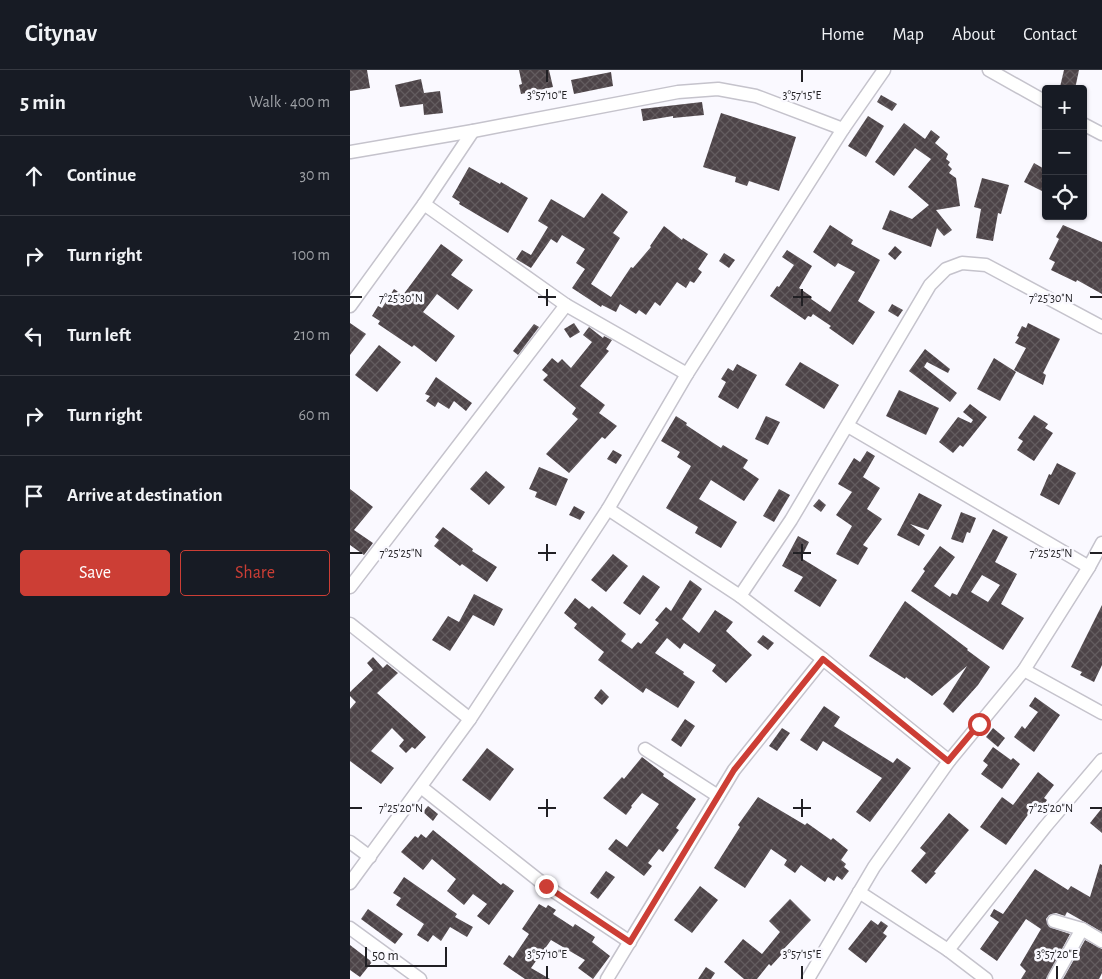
<!DOCTYPE html>
<meta charset="utf-8">
<style>
:root{--surface:#171b24;--page:#20242c;--text:#f1f3f6;--muted:#9ea1a6;--line:#363941;--accent:#cc3e35}
body{margin:0;font-family:"Alegreya Sans",sans-serif;background:var(--page);color:var(--text)}
.controls{position:absolute;right:15px;top:15px;display:grid;overflow:hidden;border-radius:5px;box-shadow:0 1px 4px #0004}
.controls button{width:45px;height:45px;display:grid;place-items:center;padding:0;border:0;border-bottom:1px solid var(--line);background:var(--surface);color:var(--text);font:25px sans-serif}
.scale{position:absolute;left:15px;bottom:12px;width:82px;box-sizing:border-box;padding-left:5px;border:2px solid #212024;border-top:0;font-size:14px;line-height:18px;white-space:nowrap;color:#212024;-webkit-text-stroke:4px #faf9ff;paint-order:stroke}
.stop{position:absolute;width:15px;height:15px;margin:-11px;border:4px solid #cc3e35;border-radius:50%;background:#fff}
.stop.end{background:#cc3e35;border-color:#fff;box-shadow:0 1px 5px #0008}
.list{margin:0;padding:0;list-style:none}
h2{display:flex;justify-content:space-between;align-items:center;height:65px;margin:0;padding:0 20px;font-size:21px}
h2 small{font-size:16px;font-weight:400;color:var(--muted)}
.list li{display:grid;grid-template-columns:32px 1fr auto;gap:15px;align-items:center;box-sizing:border-box;height:80px;padding:0 20px;border-top:1px solid var(--line)}
.list b{display:block;font-size:19px;white-space:nowrap}
.list em{font-size:16px;font-style:normal;color:var(--muted)}
.actions{display:flex;gap:10px;padding:15px 20px}
.actions a{flex:1;padding:11px 0;border:1px solid var(--accent);border-radius:5px;text-align:center;font-size:18px;color:var(--accent)}
.actions .main{background:var(--accent);color:#fff}
.icon{flex:none;width:28px;height:28px;fill:none;stroke:currentColor;stroke-width:2;stroke-linecap:round;stroke-linejoin:round}
.map{position:relative;flex:none;width:752px;height:909px;overflow:hidden}
header{display:flex;align-items:center;gap:30px;box-sizing:border-box;height:70px;padding:0 25px;background:var(--surface);border-bottom:1px solid var(--line)}
header strong{font-size:24px}
nav{display:flex;gap:28px;margin-inline-start:auto;font-size:18px}
main{display:flex}
aside{flex:1;background:var(--surface)}
.map>svg:first-child{display:block}
</style>
<header>
<strong>Citynav</strong>
<nav><a>Home</a><a>Map</a><a>About</a><a>Contact</a></nav>
</header>
<main>
<aside>
<h2>5 min<small>Walk · 400 m</small></h2>
<ul class="list">
<li><svg class="icon" aria-label="ahead" viewBox="0 0 24 24"><path d="M12 20V5M6 11l6-6 6 6"/></svg><div><b>Continue</b></div><em>30 m</em></li>
<li><svg class="icon" aria-label="right" viewBox="0 0 24 24"><path d="M7 20v-9h11M14 6l5 5-5 5"/></svg><div><b>Turn right</b></div><em>100 m</em></li>
<li><svg class="icon" aria-label="left" viewBox="0 0 24 24"><path d="M17 20v-9H6M10 6l-5 5 5 5"/></svg><div><b>Turn left</b></div><em>210 m</em></li>
<li><svg class="icon" aria-label="right" viewBox="0 0 24 24"><path d="M7 20v-9h11M14 6l5 5-5 5"/></svg><div><b>Turn right</b></div><em>60 m</em></li>
<li><svg class="icon" aria-label="arrive" viewBox="0 0 24 24"><path d="M6 21V4h12l-3 4 3 4H6"/></svg><div><b>Arrive at destination</b></div></li>
</ul>
<div class="actions"><a class="main">Save</a><a>Share</a></div>
</aside>
<div class="map">
<svg width="752" height="909" viewBox="0 0 752 909">
<defs>
<pattern id="building-cross-hatch" width="8" height="8" patternUnits="userSpaceOnUse" patternTransform="scale(1.25)"><rect width="8" height="8" fill="#4d4448"/><path d="M0 0l8 8M0 8l8-8" fill="none" stroke="#635c5f"/></pattern>
</defs>
<rect width="100%" height="100%" fill="#faf9ff"/>
<!-- building -->
<g fill="url(#building-cross-hatch)" fill-rule="evenodd">
<polygon points="0,0 17,0 20,18 0,21"/>
<polygon points="169,0 199,0 203,17 171,24 169,15 172,14"/>
<polygon points="714,0 729,0 725,19 710,17"/>
<polygon points="261,2 263,16 224,24 221,10"/>
<polygon points="71,9 74,23 90,21 93,43 74,45 73,34 50,37 45,15"/>
<polygon points="531,25 547,34 542,41 527,32"/>
<polygon points="352,32 354,45 323,48 323,46 293,51 291,39"/>
<polygon points="371,43 446,67 429,121 399,111 397,116 385,112 386,107 353,97"/>
<polygon points="518,46 534,56 516,87 498,76"/>
<polygon points="554,53 575,69 581,60 590,67 585,73 598,84 596,89 600,92 598,95 602,99 599,103 606,108 610,136 586,140 602,160 594,166 587,158 581,177 532,159 540,140 562,149 579,135 558,117 581,89 565,78 544,106 525,92"/>
<polygon points="684,93 696,100 696,123 674,112"/>
<polygon points="119,97 150,114 151,112 178,128 158,163 109,134 110,132 102,127"/>
<polygon points="632,108 659,115 651,144 648,143 643,171 626,168 631,139 624,137"/>
<polygon points="252,123 278,142 263,163 270,168 241,214 261,227 281,197 283,198 301,177 300,176 314,156 332,170 333,168 358,184 348,199 352,202 344,213 340,211 336,218 327,212 310,236 305,232 296,245 289,240 286,244 270,234 266,242 252,235 251,237 222,218 235,199 226,193 235,179 212,165 207,173 201,169 181,198 166,189 172,180 181,185 198,157 188,151 201,129 234,148"/>
<polygon points="480,155 503,170 501,174 530,190 508,231 525,242 503,275 479,258 481,256 463,244 461,247 458,246 455,250 420,226 427,216 429,217 444,195 432,187 437,180 462,196 449,218 462,227 461,229 480,242 505,202 488,193 485,197 463,182"/>
<polygon points="713,155 752,172 752,224 727,210 726,212 701,200 705,192 699,189 709,169 706,167"/>
<polygon points="91,174 113,190 101,205 123,220 108,240 87,224 73,242 105,266 86,292 64,275 62,277 28,254 30,251 22,246 28,236 32,238 44,219 53,225"/>
<polygon points="545,176 552,182 545,190 538,184"/>
<polygon points="374,183 385,190 379,198 369,191"/>
<polygon points="542,234 553,240 548,247 538,241"/>
<polygon points="0,253 16,264 0,285"/>
<polygon points="224,253 230,262 220,268 214,259"/>
<polygon points="678,253 710,269 693,303 696,305 693,315 664,300 676,278 665,273 669,267 667,266 672,256 676,258"/>
<polygon points="184,254 189,257 168,285 163,281"/>
<polygon points="239,257 253,268 254,266 262,270 256,279 259,281 230,316 255,335 249,343 267,356 255,369 252,367 219,403 196,384 228,349 222,344 226,338 193,310 198,305 192,300 202,288 208,293 212,289 221,298 242,272 233,265"/>
<polygon points="29,275 51,292 27,322 5,305"/>
<polygon points="575,279 600,299 598,303 577,292 574,297 607,323 600,332 559,301"/>
<polygon points="644,288 666,302 650,331 627,319"/>
<polygon points="450,292 489,315 474,339 435,315"/>
<polygon points="387,294 407,305 388,339 368,327 376,312 371,309 378,298 383,301"/>
<polygon points="86,307 122,333 116,341 104,331 99,339 88,332 85,337 76,331 80,326 75,324"/>
<polygon points="549,320 589,338 576,365 536,346"/>
<polygon points="620,334 637,347 613,377 610,375 603,383 589,372 608,347 621,353 623,350 613,342"/>
<polygon points="684,345 698,354 695,358 703,363 684,391 667,380 673,371 668,368"/>
<polygon points="326,346 337,353 336,355 371,378 373,375 398,390 393,398 409,409 394,431 361,410 349,429 387,452 371,478 345,463 348,457 316,438 341,396 327,387 330,382 311,371"/>
<polygon points="416,346 430,352 418,375 405,369"/>
<polygon points="263,380 272,385 266,394 257,389"/>
<polygon points="517,381 525,386 513,407 530,418 517,439 532,449 513,475 518,478 508,495 486,484 502,456 486,445 502,422 488,414 504,388 510,392"/>
<polygon points="707,393 726,403 709,435 690,425 699,404 701,405"/>
<polygon points="189,397 218,409 206,436 185,427 187,422 179,419"/>
<polygon points="136,401 155,417 139,435 120,419"/>
<polygon points="0,419 23,437 4,460 23,473 14,485 0,475"/>
<polygon points="429,419 440,425 424,452 413,446"/>
<polygon points="569,423 592,435 578,460 560,454 575,465 569,476 547,465"/>
<polygon points="469,429 476,435 471,442 463,436"/>
<polygon points="224,436 235,442 230,450 219,445"/>
<polygon points="611,442 626,448 620,463 617,462 613,473 601,469"/>
<polygon points="93,457 123,479 122,481 147,497 137,512 112,494 110,496 84,476 89,470 85,467"/>
<path d="M643 459 658 467 645 492 667 504 651 534 674 548 653 580 561 521 575 501 573 499 590 476 605 487 584 516 600 527 602 523 607 525ZM632 505 650 515 638 532 621 522Z"/>
<polygon points="448,466 459,472 451,488 487,510 470,537 444,521 453,507 432,496"/>
<polygon points="263,484 278,496 256,522 241,510"/>
<polygon points="293,505 310,517 290,545 273,533"/>
<polygon points="340,510 352,519 332,549 349,563 365,540 383,552 376,561 402,585 376,613 362,601 366,595 334,573 330,579 317,568 305,583 334,602 333,604 345,612 328,638 296,618 293,623 248,590 254,582 224,558 227,554 214,543 225,528 239,539 242,536 276,564 271,571 282,579 288,572 291,574 309,553 305,550 316,537 321,541"/>
<polygon points="124,524 153,539 144,556 123,545 100,581 82,570 98,546 109,552"/>
<polygon points="555,531 618,579 617,580 640,597 628,615 603,643 593,634 617,596 582,626 556,607 555,609 519,586"/>
<polygon points="752,535 752,595 744,612 730,605 732,602 721,597"/>
<polygon points="413,565 424,573 418,580 407,572"/>
<polygon points="23,587 33,598 37,594 48,603 27,623 76,667 65,679 62,677 56,683 49,676 54,670 42,658 21,681 44,698 31,714 0,691 0,639 6,632 0,626 0,622 23,600 17,593"/>
<polygon points="251,619 259,627 252,635 244,628"/>
<polygon points="685,627 710,645 684,682 664,667 672,656 675,659 688,642 679,636"/>
<polygon points="474,636 490,647 484,656 543,693 547,688 561,698 520,752 506,742 532,708 473,671 467,681 450,670"/>
<polygon points="335,649 345,656 331,677 321,670"/>
<polygon points="432,658 440,663 427,681 419,676"/>
<polygon points="643,658 655,668 648,677 636,667"/>
<polygon points="643,677 661,690 663,688 670,694 652,719 631,704 638,695 633,691"/>
<polygon points="137,678 164,699 140,731 112,710"/>
<polygon points="292,687 314,704 313,706 346,729 326,758 329,760 313,782 309,779 298,793 302,796 294,806 258,779 266,769 277,777 309,734 292,723 281,736 282,737 276,745 253,728 272,707 274,709"/>
<polygon points="688,702 704,715 694,728 697,730 691,739 685,735 656,775 630,757 652,727 663,735"/>
<polygon points="408,727 455,755 457,753 481,770 483,768 498,780 491,790 496,794 494,797 499,801 492,810 487,806 484,811 478,807 475,812 451,795 445,803 434,795 437,790 421,779 395,818 364,798 390,757 388,755"/>
<polygon points="78,736 88,744 83,751 73,742"/>
<polygon points="752,738 752,763 740,753"/>
<polygon points="599,743 619,760 584,802 586,803 576,814 561,801 576,783 570,778"/>
<polygon points="83,760 151,815 153,813 164,821 139,855 127,846 137,834 123,824 114,835 97,821 106,809 82,789 73,800 51,782 65,766 68,768 71,764 76,768"/>
<polygon points="750,794 752,795 752,862 717,842 715,846 706,843 699,845 696,849 699,857 720,864 696,909 671,909 676,901 670,895 691,859 676,849 647,891 630,879 649,852 640,846 644,839 653,844 685,799 718,820 721,816 740,827"/>
<polygon points="256,801 265,807 248,829 240,823"/>
<polygon points="54,807 107,844 105,847 123,857 117,867 100,857 91,871 83,865 78,872 67,865 74,854 46,835 51,828 43,823"/>
<polygon points="350,816 368,830 342,863 324,850"/>
<polygon points="440,829 461,850 430,883 432,884 421,896 419,894 407,909 394,909 374,892 393,869 412,884 430,862 419,851"/>
<polygon points="189,834 196,838 198,835 206,840 203,844 223,857 225,854 245,867 242,872 260,886 243,909 228,898 235,890 201,870 181,898 200,909 175,909 153,894 159,885 163,888 179,864 172,859"/>
<polygon points="18,839 53,864 45,874 11,849"/>
<polygon points="521,850 528,855 531,851 538,856 533,863 537,866 516,893 498,879"/>
<polygon points="735,870 752,879 752,903 749,909 713,909"/>
<polygon points="0,875 22,892 10,907 0,900"/>
<polygon points="356,897 365,903 361,909 348,909"/>
</g>
<g fill="none" stroke-linecap="round" stroke-linejoin="round">
<defs>
<g id="minor">
<polyline points="639,0 696,32"/>
<polyline points="733,54 752,64"/>
<polyline points="0,82 123,61 328,22 368,19 406,26 493,59"/>
<polyline points="74,134 216,235 337,304"/>
<polyline points="0,236 74,134 123,61"/>
<polyline points="498,356 739,497"/>
<polyline points="258,439 390,526 473,589 599,691"/>
<polyline points="0,517 216,235"/>
<polyline points="390,526 441,450 580,215 596,199 612,193 636,195 752,257"/>
<polyline points="0,554 120,649"/>
<polyline points="674,600 752,643"/>
<polyline points="295,679 368,726"/>
<polyline points="71,717 196,816 280,872"/>
<polyline points="0,772 20,787"/>
<polyline points="0,813 120,649 258,439 337,304 493,59 534,0"/>
<polyline points="509,822 598,880 636,909"/>
<polyline points="704,851 732,859 752,871"/>
<polyline points="0,858 70,909"/>
<polyline points="598,880 695,757 752,690"/>
<polyline points="257,909 384,700 473,589"/>
<polyline points="458,909 524,797 599,691 674,600 739,497 752,473"/>
<polyline points="704,909 732,859"/>
</g>
</defs>
<!-- minor casing -->
<use href="#minor" stroke="#c5c3cc" stroke-width="15"/>
<!-- minor -->
<use href="#minor" stroke="#fff" stroke-width="12"/>
</g>
<g fill="none" stroke-linecap="round" stroke-linejoin="round">
<!-- route -->
<polyline stroke="#cc3e35" stroke-width="6" points="196,816 280,872 384,700 473,589 598,691 629,654"/>
</g>
<!-- ticks -->
<path fill="none" stroke="#212024" stroke-width="2" d="M197 0V12M452 0V12M197 219V236M452 219V236M0 227H12M188 227H206M443 227H461M740 227H752M197 474V491M452 474V491M0 483H12M188 483H206M443 483H461M740 483H752M197 729V747M452 729V747M0 738H12M188 738H206M443 738H461M740 738H752M197 896V909M452 896V909M707 896V909"/>
<g font-size="12" text-anchor="middle" fill="#212024" stroke="#faf9ff" stroke-width="5" stroke-linejoin="round" paint-order="stroke">
<text x="197" y="29">3°57'10"E</text>
<text x="452" y="29">3°57'15"E</text>
<text x="51" y="232">7°25'30"N</text>
<text x="701" y="232">7°25'30"N</text>
<text x="51" y="487">7°25'25"N</text>
<text x="701" y="487">7°25'25"N</text>
<text x="51" y="742">7°25'20"N</text>
<text x="701" y="742">7°25'20"N</text>
<text x="197" y="888">3°57'10"E</text>
<text x="452" y="888">3°57'15"E</text>
<text x="707" y="888">3°57'20"E</text>
</g>
</svg>
<div class="controls">
<button>+</button>
<button>−</button>
<button><svg class="icon" aria-label="locate" viewBox="0 0 24 24"><circle cx="12" cy="12" r="6"/><path d="M12 2v4M12 18v4M2 12h4M18 12h4"/></svg></button>
</div>
<div class="scale">50 m</div>
<div class="stop" style="left:629px;top:654px"></div>
<div class="stop end" style="left:196px;top:816px"></div>
</div>
</main>
